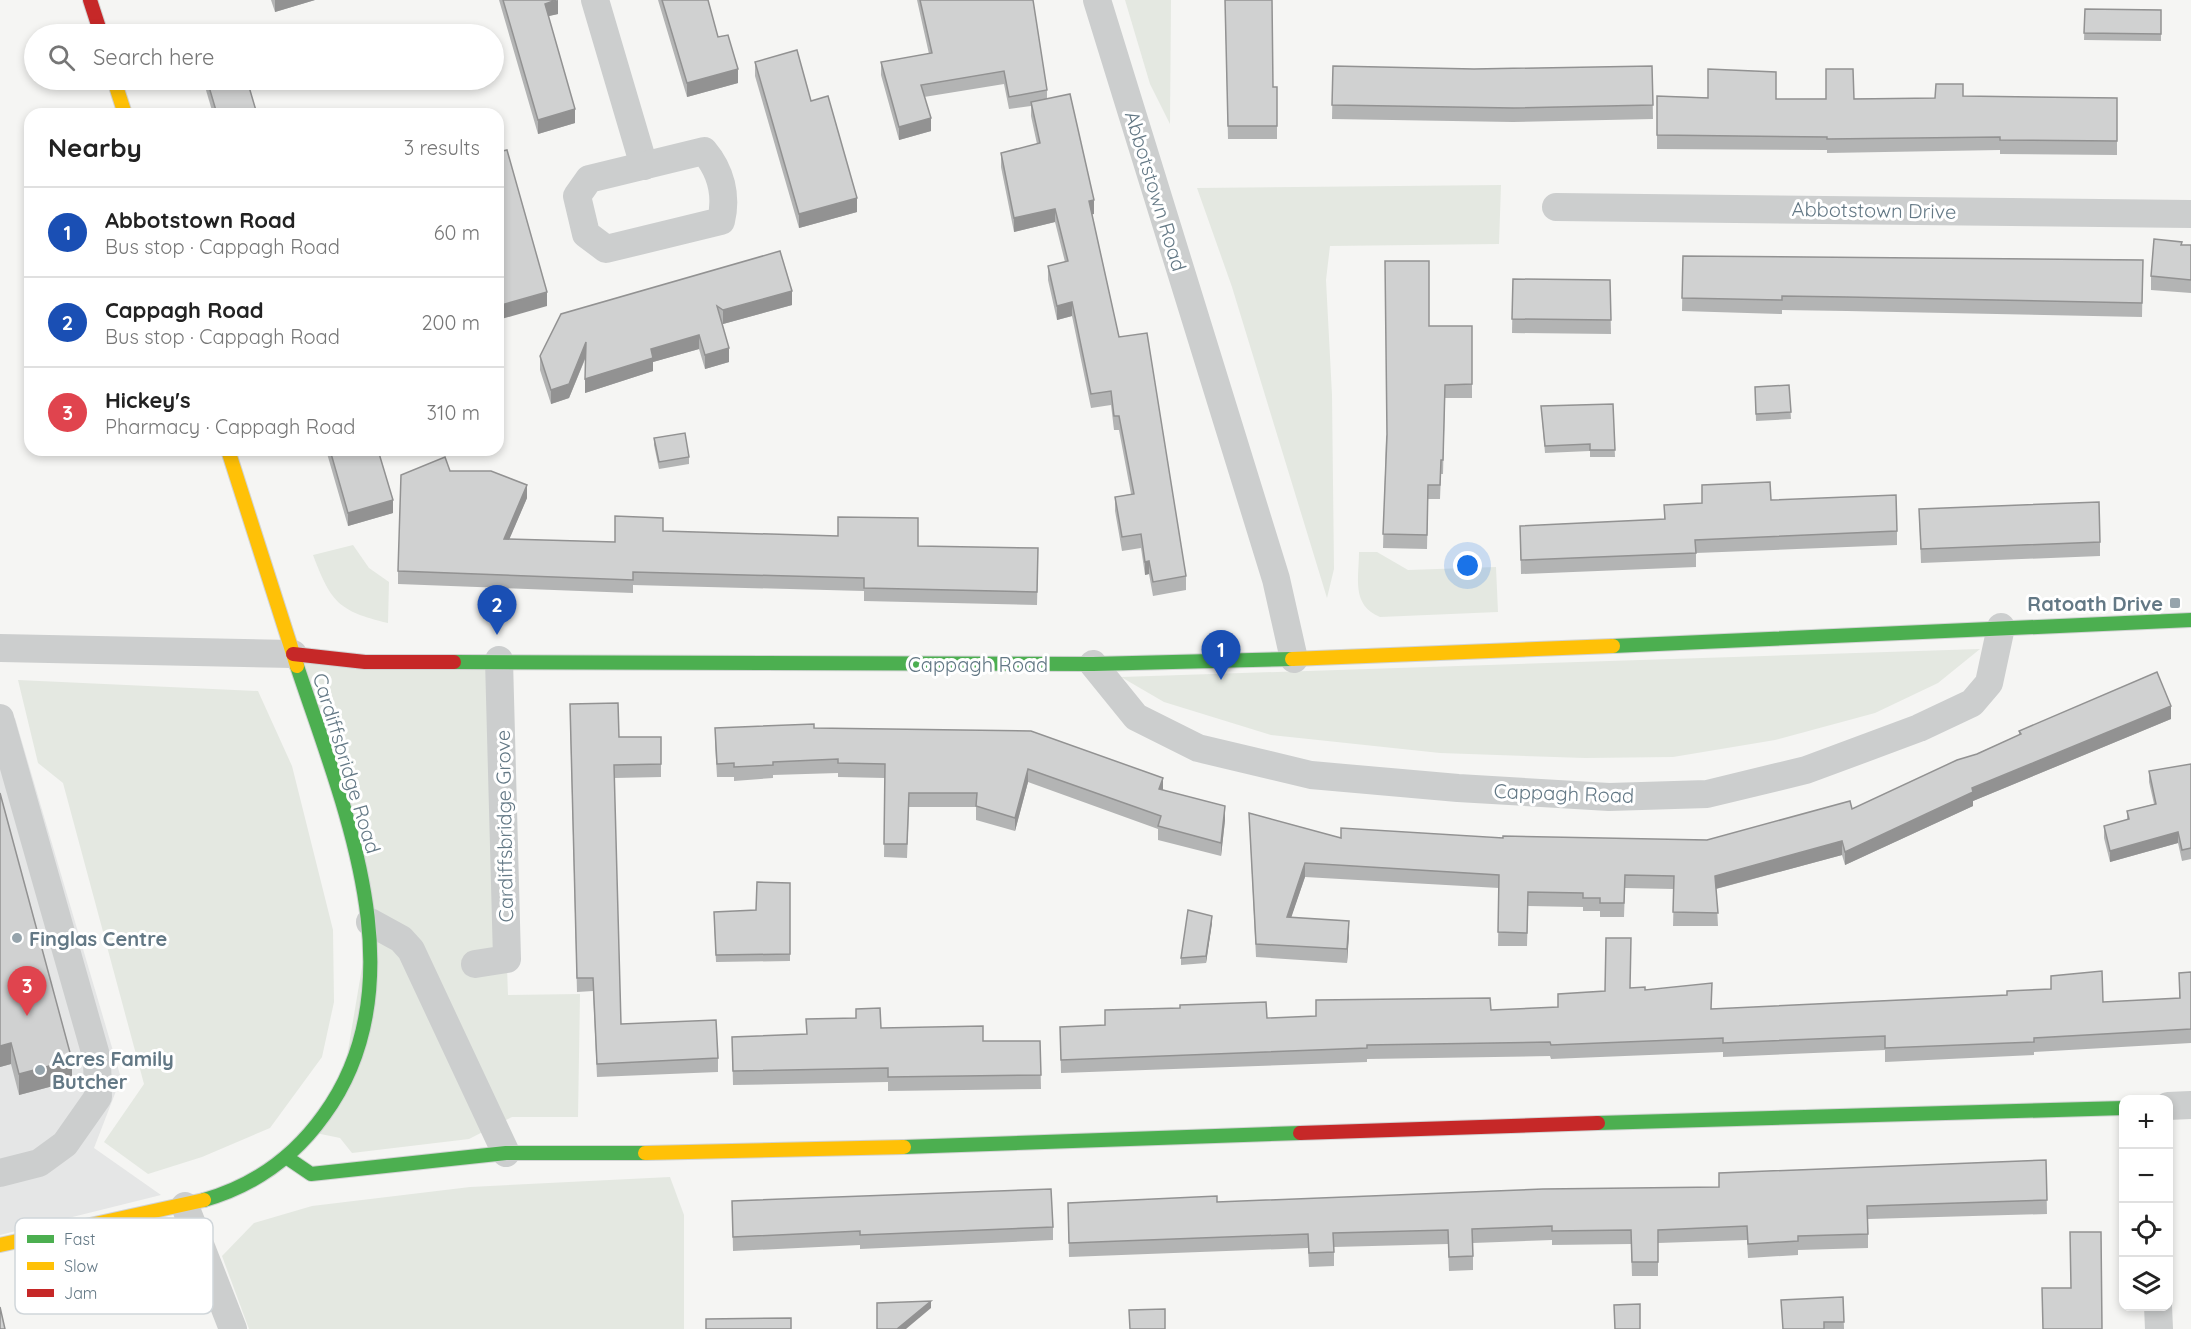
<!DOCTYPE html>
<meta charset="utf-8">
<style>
:root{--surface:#fff;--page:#f2f2f2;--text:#222;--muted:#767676;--line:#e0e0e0;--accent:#565c60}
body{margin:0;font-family:Quicksand,sans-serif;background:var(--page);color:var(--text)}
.controls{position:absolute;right:18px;bottom:18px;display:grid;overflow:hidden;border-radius:12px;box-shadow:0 3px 9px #0003}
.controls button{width:54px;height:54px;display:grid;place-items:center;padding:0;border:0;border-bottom:2px solid var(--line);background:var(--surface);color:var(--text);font:30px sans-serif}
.you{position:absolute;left:1468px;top:566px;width:21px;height:21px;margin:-15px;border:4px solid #fff;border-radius:50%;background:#1a73e8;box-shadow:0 0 0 9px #1a73e833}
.badge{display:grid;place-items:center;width:39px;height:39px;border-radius:50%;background:var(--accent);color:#fff;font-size:20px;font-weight:700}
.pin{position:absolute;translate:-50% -50px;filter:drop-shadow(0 2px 3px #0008)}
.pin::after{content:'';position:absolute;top:32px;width:21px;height:18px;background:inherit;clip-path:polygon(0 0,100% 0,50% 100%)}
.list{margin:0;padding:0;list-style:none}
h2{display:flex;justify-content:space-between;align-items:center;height:78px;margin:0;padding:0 24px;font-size:26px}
h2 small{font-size:20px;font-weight:400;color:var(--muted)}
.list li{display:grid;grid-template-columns:39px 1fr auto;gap:18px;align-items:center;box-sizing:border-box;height:90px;padding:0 24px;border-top:2px solid var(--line)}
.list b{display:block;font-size:22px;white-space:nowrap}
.list p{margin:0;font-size:20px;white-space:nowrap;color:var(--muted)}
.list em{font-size:20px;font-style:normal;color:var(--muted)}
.icon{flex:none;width:33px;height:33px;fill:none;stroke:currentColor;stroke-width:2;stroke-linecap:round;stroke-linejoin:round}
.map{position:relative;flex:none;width:2191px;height:1329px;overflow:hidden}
.search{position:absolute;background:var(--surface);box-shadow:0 3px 9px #0003;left:24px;top:24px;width:480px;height:66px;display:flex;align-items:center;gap:15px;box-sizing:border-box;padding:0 21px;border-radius:33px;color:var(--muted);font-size:22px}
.panel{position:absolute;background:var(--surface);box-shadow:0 3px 9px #0003;left:24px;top:108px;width:480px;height:348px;border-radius:18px}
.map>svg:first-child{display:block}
</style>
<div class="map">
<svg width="2191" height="1329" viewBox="0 0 2191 1329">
<rect width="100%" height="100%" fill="#f5f5f3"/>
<!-- built -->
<polygon fill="#e5e6e6" points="15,718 121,1078 94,1148 161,1195 0,1235 0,723"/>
<!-- green -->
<g fill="#e4e8e1">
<polygon points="1125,0 1171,0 1170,124 1150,84"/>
<polygon points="1501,185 1499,244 1330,246 1326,280 1332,395 1334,569 1327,598 1232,287 1197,188"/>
<path d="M353 545 369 568 389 582 388 623C338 611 331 602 313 555Z"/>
<path d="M1359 552H1377L1408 570 1496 567 1498 612 1380 617C1351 605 1359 578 1359 552Z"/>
<polygon points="1980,649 1938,683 1875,713 1775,740 1673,757 1585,758 1440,753 1271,735 1164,702 1121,677"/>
<polygon points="297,654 496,662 508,995 580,994 578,1117 512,1117 469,1139 352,1153 340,1138 311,1132 341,1092 370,920"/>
<polygon points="18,680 258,691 292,766 333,930 334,1002 322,1057 270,1128 202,1157 148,1174 104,1142 144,1084 63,783 38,763"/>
<polygon points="670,1177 684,1215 684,1329 249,1329 222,1256 254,1223 312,1206 470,1187"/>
</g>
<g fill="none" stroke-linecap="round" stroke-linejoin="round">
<defs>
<g id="fast">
<polyline points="1613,646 2191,620"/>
<polyline points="454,662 1093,664 1292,659"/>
<polyline points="1598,1123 2124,1108"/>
<polyline points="904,1147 1300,1133"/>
<polyline points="286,1157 311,1174 506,1153 645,1153"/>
<path d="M204 1200C253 1186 294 1157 324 1115 421 982 343 805 297 666"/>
</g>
<g id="slow">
<polyline points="114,80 125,114"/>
<polyline points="228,450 297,666"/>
<polyline points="1292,659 1613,646"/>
<polyline points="645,1153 904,1147"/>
<polyline points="0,1245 204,1200"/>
</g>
<g id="jam">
<polyline points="90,0 101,34"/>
<polyline points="293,654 365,662 454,662"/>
<polyline points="1300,1133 1598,1123"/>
</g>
</defs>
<!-- fast casing -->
<use href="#fast" stroke="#d1d3d3" stroke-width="16"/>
<!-- slow casing -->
<use href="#slow" stroke="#d1d3d3" stroke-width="16"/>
<!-- jam casing -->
<use href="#jam" stroke="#d1d3d3" stroke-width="16"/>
<!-- street -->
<g stroke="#cccece" stroke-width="28">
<polyline points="595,0 644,166"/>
<polyline points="1097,0 1276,579 1294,659"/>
<path d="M704 151C721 171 727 196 721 221L606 249 586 234 577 196 589 179Z"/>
<polyline points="1556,207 2191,214"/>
<polyline points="0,648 293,654"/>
<polyline points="1093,664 1136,717 1198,748 1311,775 1458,788 1609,797 1707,794 1806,770 1919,728 1972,703 1989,683 2001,627"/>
<polyline points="0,718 97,1059 98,1097 65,1144 39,1163 0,1173"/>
<polyline points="370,922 401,939 411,950 506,1153"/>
<polyline points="475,964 507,959 499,660"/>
<polyline points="2168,1106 2191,1105"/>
<polyline points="185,1206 233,1329"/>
<polyline points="2158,1306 2159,1329"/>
</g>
<!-- fast -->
<use href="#fast" stroke="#4caf50" stroke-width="14"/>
<!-- slow -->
<use href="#slow" stroke="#ffc107" stroke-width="14"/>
<!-- jam -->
<use href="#jam" stroke="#c62828" stroke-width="14"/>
</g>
<!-- wall -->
<g fill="#b3b4b4">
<polygon points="271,0 315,0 275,12"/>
<polygon points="499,0 558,0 558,14 548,16 575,123 538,134"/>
<polygon points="658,0 709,0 708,0 718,37 738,83 687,97"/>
<polygon points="917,0 1033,0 1047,90 1047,99 1094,214 1092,214 1119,337 1186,576 1186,590 1153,596 1149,574 1145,575 1141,548 1122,551 1115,511 1115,497 1131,494 1119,430 1114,430 1111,405 1091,408 1072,316 1057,320 1048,280 1048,266 1065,262 1055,222 1014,232 1001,167 1001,153 1037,144 1031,116 1031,106 1009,109 1004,84 924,97 931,131 899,140 881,75 881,62 929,54"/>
<polygon points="1225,0 1273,87 1277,87 1277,139 1228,139"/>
<polygon points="2085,9 2161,10 2161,41 2084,40"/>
<polygon points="755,62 811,101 857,212 799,228 755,76"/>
<polygon points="1333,66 1474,69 1652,66 1653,119 1513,122 1332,119"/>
<polygon points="203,80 247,80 257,114 213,114"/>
<polygon points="1657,96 1776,99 1935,98 1963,96 2117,98 2117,155 2000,154 2000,150 1827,153 1827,150 1657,149"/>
<polygon points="2182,245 2191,245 2191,293 2151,290 2151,276"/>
<polygon points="780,251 792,305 723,324 722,324 729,362 705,369 699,349 653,362 653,371 585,393 586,357 569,398 551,404 540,370 540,356"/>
<polygon points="1683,256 2143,260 2142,317 1847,311 1782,310 1782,314 1682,311"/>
<polygon points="1513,279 1610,280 1611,334 1512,333"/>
<polygon points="1429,326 1472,326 1472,398 1445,398 1443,474 1441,474 1440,499 1428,499 1427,549 1383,548 1386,437"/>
<polygon points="1789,385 1791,419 1756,421 1755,387"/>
<polygon points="1613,404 1615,457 1590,457 1590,451 1545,453 1541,406"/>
<polygon points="654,438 689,457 689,464 659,469 654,445"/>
<polygon points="326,450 378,450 393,513 348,526"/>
<polygon points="450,471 527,498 509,539 615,542 663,531 918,546 1038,561 1037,605 864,601 864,591 633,585 633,593 398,584 398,571"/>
<polygon points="1702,485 1771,500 1897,531 1897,545 1696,553 1696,567 1521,574 1520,526 1664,519 1664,505 1702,503"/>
<polygon points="1919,509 2100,542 2100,556 1921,563"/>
<polygon points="570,718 619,737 661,764 661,777 614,778 621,1024 718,1058 718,1072 597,1077 593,991 577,992"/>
<polygon points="2171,719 1973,801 1973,806 1845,865 1842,855 1716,889 1718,926 1673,926 1674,889 1625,888 1624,917 1600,917 1600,911 1583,911 1583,907 1528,906 1527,946 1498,946 1499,888 1305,877 1291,917 1349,934 1347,963 1256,957 1249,813 1341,838 1503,838 1707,840 1852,809 2019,735 2019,731"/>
<polygon points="814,728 1163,790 1225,820 1221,856 1158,840 1158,829 1028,782 1015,831 976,820 976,807 909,807 907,858 884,857 885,778 838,777 838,773 773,775 773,778 734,781 734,777 717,777 715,742"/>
<polygon points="2191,764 2191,859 2182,861 2178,843 2110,862 2104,838 2104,826 2127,820 2127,811 2154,804 2149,782 2149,771"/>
<polygon points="0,793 72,1081 19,1095 11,1064 0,1067"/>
<polygon points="790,883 790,961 716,962 714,919 756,910"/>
<polygon points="1212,923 1206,963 1181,965 1181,958"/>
<polygon points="2191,972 2191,1043 2034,1052 2034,1055 1885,1062 1885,1050 1723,1057 1723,1052 1551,1059 1550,1056 1367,1059 1367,1062 1061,1073 1060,1027 1558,1008 1605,991 1630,988 1645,990 1712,1009 2007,995 2051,989 2051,976 2103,1002 2179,998 2179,973"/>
<polygon points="881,1028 983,1041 1040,1041 1041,1089 888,1091 888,1082 733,1085 732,1037 806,1034"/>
<polygon points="2046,1160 2047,1214 1868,1219 1868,1248 1798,1250 1798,1255 1748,1258 1747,1240 1658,1243 1658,1276 1632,1276 1631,1244 1552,1245 1552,1240 1473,1243 1473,1270 1449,1271 1448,1244 1334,1247 1334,1266 1309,1267 1308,1248 1069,1257 1068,1203 1217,1202 1719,1187 1719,1173"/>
<polygon points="732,1201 1053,1227 1053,1240 860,1249 860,1245 733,1251"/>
<polygon points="1843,1297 1844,1329 1782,1329"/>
</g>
<!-- shaded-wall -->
<g fill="#929292">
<polygon points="275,0 315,0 275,12"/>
<polygon points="558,0 558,14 545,17 545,4"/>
<polygon points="738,69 738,83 687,97 687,83"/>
<polygon points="575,109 575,123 538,134 538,120"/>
<polygon points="931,118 931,131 899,140 899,127"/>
<polygon points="857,198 857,212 799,228 799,214"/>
<polygon points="1094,200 1094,214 1089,215 1089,201"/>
<polygon points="1055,209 1055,222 1014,232 1014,218"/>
<polygon points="792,291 792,305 723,324 723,310"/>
<polygon points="547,292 547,306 498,320 498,306"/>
<polygon points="1072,302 1072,316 1057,320 1057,306"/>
<polygon points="699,335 699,349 653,362 653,371 585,393 585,379 651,349"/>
<polygon points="586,342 586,356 569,398 551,404 551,390"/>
<polygon points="729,348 729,362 705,369 705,355"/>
<polygon points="527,485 527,498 504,552 504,539"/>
<polygon points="393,500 393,513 348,526 348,513"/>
<polygon points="1149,561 1149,574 1145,575 1145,562"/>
<polygon points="2171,706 2171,719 1973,801 1973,806 1845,865 1845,852 1972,788"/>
<polygon points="1028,769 1028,782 1015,831 1015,818"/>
<polygon points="1163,778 1163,792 1159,789"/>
<polygon points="1225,806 1225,820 1221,856 1221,843"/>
<polygon points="2178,832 2178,843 2110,862 2110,851"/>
<polygon points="1842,841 1842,855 1715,889 1715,876"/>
<polygon points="1305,863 1305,877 1287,930 1287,917"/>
<polygon points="1212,916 1212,923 1206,963 1206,956"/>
<polygon points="1349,921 1349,934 1347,963 1347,949"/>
<polygon points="11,1043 11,1064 0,1067 0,1046"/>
<polygon points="72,1060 72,1081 19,1095 19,1074"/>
<polygon points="931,1301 931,1308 906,1329 897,1329"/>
</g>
<!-- building -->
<g fill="#d0d1d1" stroke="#929292" stroke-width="1.5">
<polygon points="503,0 556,0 545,4 575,109 538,120"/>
<polygon points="662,0 708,0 718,37 728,35 738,69 687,83"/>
<polygon points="920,0 1033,0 1047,90 1009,97 1004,71 921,85 931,118 899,127 881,62 932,53"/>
<polygon points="1225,0 1272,0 1273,87 1277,87 1277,126 1228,126"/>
<polygon points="2085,9 2161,10 2161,34 2084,33"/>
<polygon points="797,50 811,101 828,96 857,198 799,214 755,62"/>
<polygon points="1333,66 1474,69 1652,66 1653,105 1513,108 1332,105"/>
<polygon points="1708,69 1776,72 1776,99 1826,99 1826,69 1853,69 1854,99 1935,98 1936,84 1963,84 1963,96 2117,98 2117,141 2000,140 2000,137 1827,139 1827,137 1657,135 1657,96 1708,98"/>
<polygon points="207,80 247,80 257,114 217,114"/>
<polygon points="1070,94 1094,200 1089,201 1119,337 1147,333 1186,576 1153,582 1149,561 1145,562 1141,534 1122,537 1115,497 1134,494 1119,416 1114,416 1111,391 1091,394 1072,302 1057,306 1048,266 1068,261 1055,209 1014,218 1001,153 1040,143 1031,102"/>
<polygon points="507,150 547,292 498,306 498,152"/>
<polygon points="2154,239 2182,242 2181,245 2191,245 2191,280 2151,276"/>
<polygon points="780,251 792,291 723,310 717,306 729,348 705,355 699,335 651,349 653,358 585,379 586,342 569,384 551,390 540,356 561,314"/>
<polygon points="1683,256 2143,260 2142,303 1847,297 1782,296 1782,300 1682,298"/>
<polygon points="1385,261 1429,261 1429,326 1472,326 1472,384 1445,385 1443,460 1441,460 1440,485 1428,485 1427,535 1383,534 1387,435"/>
<polygon points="1513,279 1610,280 1611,320 1512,319"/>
<polygon points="1789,385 1791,412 1756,414 1755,387"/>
<polygon points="1613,404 1615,450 1590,450 1590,444 1545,446 1541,406"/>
<polygon points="685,433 689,457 659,462 654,438"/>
<polygon points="330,450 378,450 393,500 348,513"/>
<polygon points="445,457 450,471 491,471 527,485 504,539 615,542 615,516 663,518 663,531 838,536 838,517 918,518 918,546 1038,548 1037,592 864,588 864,578 633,572 633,580 398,571 401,475"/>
<polygon points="1770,482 1771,500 1896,495 1897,531 1695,540 1696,553 1521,560 1520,526 1665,519 1664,505 1702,503 1702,485"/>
<polygon points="2099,502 2100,542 1921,549 1919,509"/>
<polygon points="2157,672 2171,706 1972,788 1973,792 1845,852 1842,841 1715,876 1718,913 1673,912 1674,876 1625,875 1624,903 1600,903 1600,898 1583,898 1583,893 1528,892 1527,933 1498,932 1499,875 1305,863 1287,917 1349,921 1347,949 1256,944 1249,813 1341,838 1341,828 1503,838 1503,836 1707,840 1850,801 1852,809 1957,760 1977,754 2021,734 2019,731"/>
<polygon points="618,703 619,737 661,737 661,764 614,765 621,1024 716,1020 718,1058 597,1064 593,978 577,978 570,704"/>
<polygon points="814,724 814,728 1031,731 1163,778 1159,789 1225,806 1221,843 1158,826 1161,816 1028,769 1015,818 976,806 977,793 909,793 907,844 884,844 885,764 838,763 838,759 773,762 773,765 734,767 734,763 717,764 715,728"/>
<polygon points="2191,764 2191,848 2182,850 2178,832 2110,851 2104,826 2129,819 2127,811 2156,804 2149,771"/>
<polygon points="0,793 72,1060 19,1074 11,1043 0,1046"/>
<polygon points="757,882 790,883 790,954 716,955 714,912 756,910"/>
<polygon points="1188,910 1212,916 1206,956 1181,958"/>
<polygon points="1606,938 1631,938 1630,988 1645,987 1645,990 1712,983 1711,1009 2007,995 2007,991 2051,989 2051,976 2102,971 2103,1002 2180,998 2179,973 2191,972 2191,1029 2034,1038 2034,1042 1885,1048 1885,1036 1723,1043 1723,1038 1551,1045 1550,1042 1367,1045 1367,1048 1061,1060 1060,1027 1105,1025 1105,1010 1180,1008 1180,1005 1266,1002 1267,1018 1316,1016 1316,1000 1490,998 1491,1010 1558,1007 1558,994 1605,991"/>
<polygon points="880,1008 881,1028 983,1026 983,1041 1040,1041 1041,1075 888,1077 888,1068 733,1071 732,1037 807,1034 806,1019 856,1018 856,1009"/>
<polygon points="2046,1160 2047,1200 1867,1206 1868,1234 1798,1236 1798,1241 1748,1244 1747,1226 1658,1230 1658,1262 1632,1262 1631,1230 1552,1231 1552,1226 1472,1229 1473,1256 1449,1257 1448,1230 1333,1233 1334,1252 1309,1253 1308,1234 1069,1243 1068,1203 1217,1196 1217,1202 1543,1189 1719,1187 1719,1173"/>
<polygon points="1051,1189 1053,1227 860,1235 860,1231 733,1237 732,1201"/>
<polygon points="2070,1232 2101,1232 2102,1329 2043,1329 2042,1288 2071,1288"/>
<polygon points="1843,1297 1844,1322 1824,1322 1824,1329 1783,1329 1781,1300"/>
<polygon points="931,1301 897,1329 877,1329 877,1303"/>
<polygon points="1640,1304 1640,1329 1615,1329 1614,1305"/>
<polygon points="0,1307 5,1329 0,1329"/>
<polygon points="1165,1309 1165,1329 1130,1329 1129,1310"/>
<polygon points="791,1318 791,1329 706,1329 706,1319"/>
</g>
<!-- markers -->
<g fill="#96a4ac" stroke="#fff" stroke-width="2">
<rect x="2169" y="597" width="12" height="12" rx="3"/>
<circle cx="17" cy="938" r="6"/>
<circle cx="40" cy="1070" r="6"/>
</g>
<g text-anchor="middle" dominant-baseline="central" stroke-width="6" stroke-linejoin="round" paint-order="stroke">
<!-- street labels -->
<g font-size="20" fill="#637885" stroke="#fff">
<text transform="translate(1156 191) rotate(73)">Abbotstown Road</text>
<text transform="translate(1874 210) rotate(1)">Abbotstown Drive</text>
<text x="978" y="664">Cappagh Road</text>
<text transform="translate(347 763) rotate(73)">Cardiffsbridge Road</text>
<text transform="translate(1564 793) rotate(2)">Cappagh Road</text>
<text transform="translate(504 826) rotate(-91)">Cardiffsbridge Grove</text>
</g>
<!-- poi labels -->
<g font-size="20" font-weight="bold" fill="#637885" stroke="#fff" text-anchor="start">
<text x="2163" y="603" text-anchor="end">Ratoath Drive</text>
<text x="29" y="938">Finglas Centre</text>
<text x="52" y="1058">Acres Family<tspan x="52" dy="23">Butcher</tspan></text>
</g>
</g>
<!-- legend -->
<rect x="15" y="1218" width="198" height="96" rx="9" fill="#fff" stroke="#d0d6da" stroke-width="1.5"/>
<rect x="27" y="1235" width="27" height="8" fill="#4caf50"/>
<rect x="27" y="1262" width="27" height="8" fill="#ffc107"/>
<rect x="27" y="1289" width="27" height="8" fill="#c62828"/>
<g font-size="16" fill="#637885">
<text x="64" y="1245">Fast</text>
<text x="64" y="1272">Slow</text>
<text x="64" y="1299">Jam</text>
</g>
</svg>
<div class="controls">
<button>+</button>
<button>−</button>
<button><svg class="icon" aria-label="locate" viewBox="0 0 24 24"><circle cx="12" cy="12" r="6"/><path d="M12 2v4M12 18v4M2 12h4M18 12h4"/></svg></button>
<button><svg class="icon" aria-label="layers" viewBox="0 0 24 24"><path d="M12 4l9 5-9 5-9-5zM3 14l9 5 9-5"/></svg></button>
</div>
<div class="you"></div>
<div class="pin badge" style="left:1221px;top:680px;background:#1a4fb4">1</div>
<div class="pin badge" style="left:497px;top:635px;background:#1a4fb4">2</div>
<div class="pin badge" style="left:27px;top:1016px;background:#e0444e">3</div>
<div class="search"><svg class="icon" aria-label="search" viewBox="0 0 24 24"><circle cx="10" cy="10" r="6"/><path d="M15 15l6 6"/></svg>Search here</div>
<section class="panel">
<h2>Nearby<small>3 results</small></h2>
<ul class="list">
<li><span class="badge" style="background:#1a4fb4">1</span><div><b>Abbotstown Road</b><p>Bus stop · Cappagh Road</p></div><em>60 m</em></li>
<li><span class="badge" style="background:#1a4fb4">2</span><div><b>Cappagh Road</b><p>Bus stop · Cappagh Road</p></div><em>200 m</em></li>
<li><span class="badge" style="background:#e0444e">3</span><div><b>Hickey's</b><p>Pharmacy · Cappagh Road</p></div><em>310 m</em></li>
</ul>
</section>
</div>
